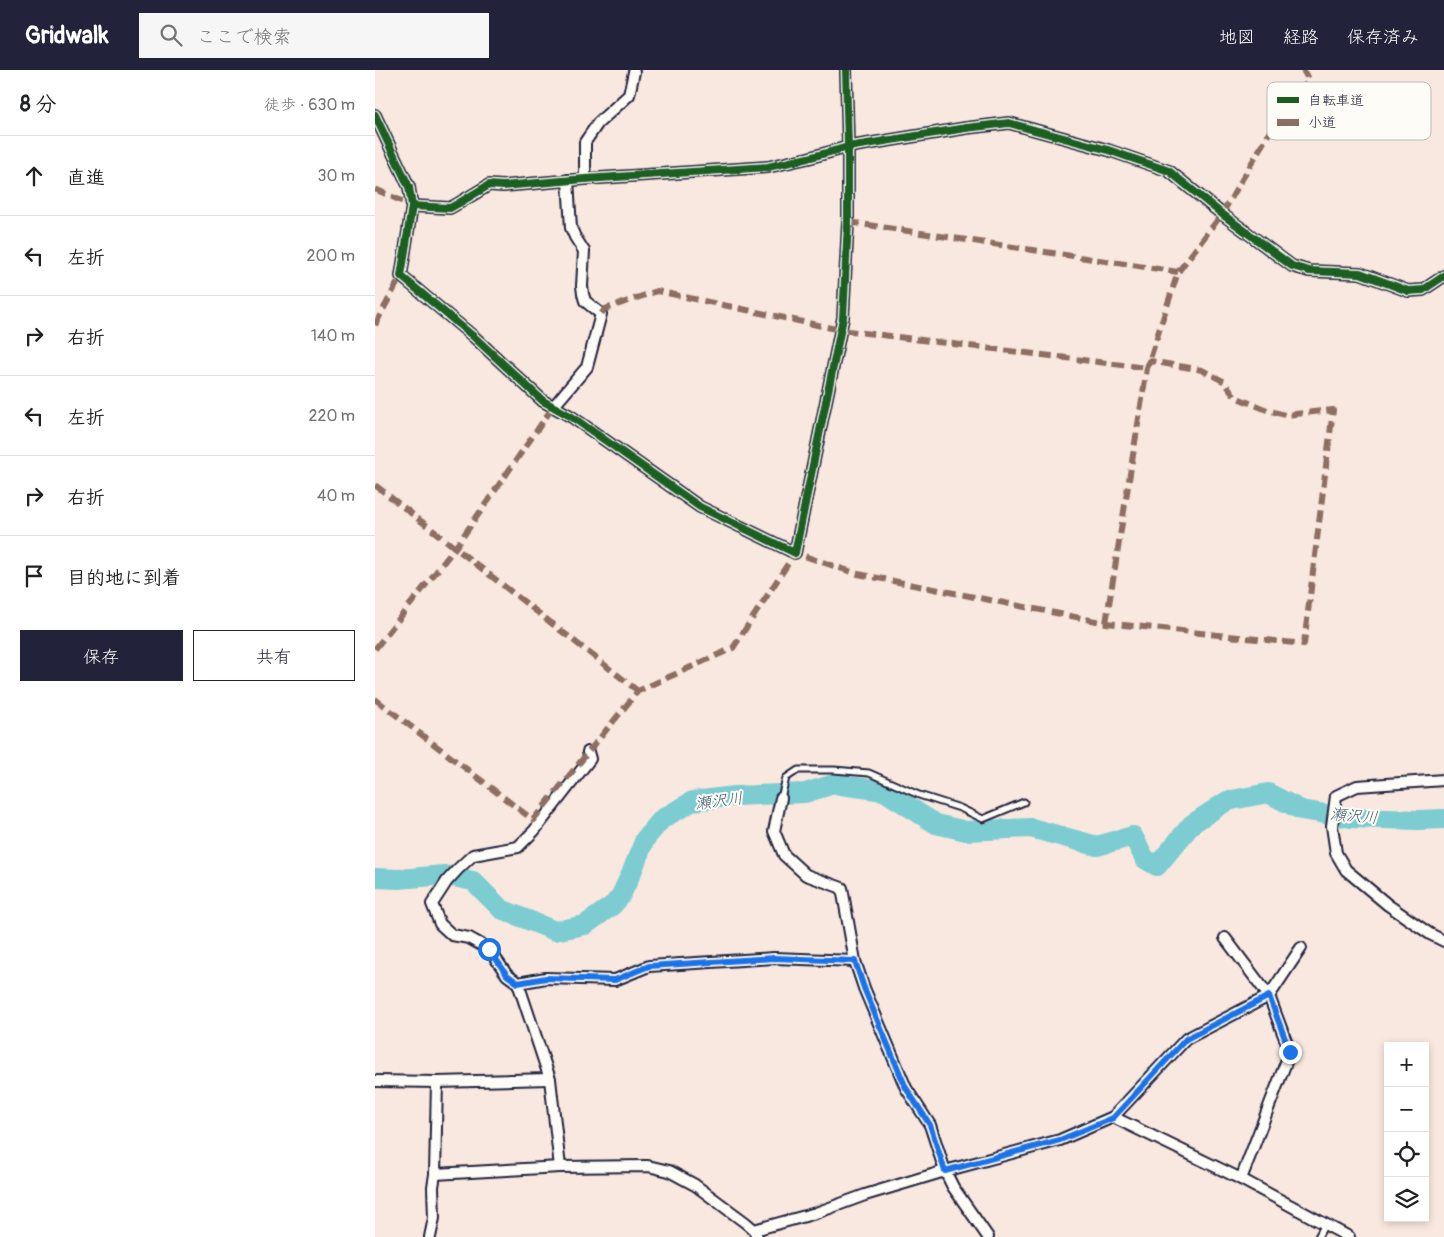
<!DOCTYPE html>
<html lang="ja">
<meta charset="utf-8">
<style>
:root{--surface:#fff;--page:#f6f6f6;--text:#202124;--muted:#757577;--line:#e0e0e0;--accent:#22223b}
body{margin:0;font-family:Pangolin,"Klee One",sans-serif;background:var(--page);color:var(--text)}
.controls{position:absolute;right:15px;bottom:15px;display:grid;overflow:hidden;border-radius:0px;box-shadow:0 2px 8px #0003}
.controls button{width:45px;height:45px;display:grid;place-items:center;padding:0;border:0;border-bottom:1px solid var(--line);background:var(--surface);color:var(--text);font:25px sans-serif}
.stop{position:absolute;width:15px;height:15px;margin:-11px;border:4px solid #1a73e8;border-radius:50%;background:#fff}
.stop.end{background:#1a73e8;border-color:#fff;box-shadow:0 1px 5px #0008}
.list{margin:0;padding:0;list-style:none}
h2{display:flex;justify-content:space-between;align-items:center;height:65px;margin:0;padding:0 20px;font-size:21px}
h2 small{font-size:16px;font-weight:400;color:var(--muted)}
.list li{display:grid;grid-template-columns:32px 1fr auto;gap:15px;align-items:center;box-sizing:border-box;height:80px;padding:0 20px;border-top:1px solid var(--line)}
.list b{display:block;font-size:19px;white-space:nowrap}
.list em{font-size:16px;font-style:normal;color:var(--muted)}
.actions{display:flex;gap:10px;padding:15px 20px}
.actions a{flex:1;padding:11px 0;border:1px solid var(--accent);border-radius:0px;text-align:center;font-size:18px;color:var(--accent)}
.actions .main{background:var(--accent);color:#fff}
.icon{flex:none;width:28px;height:28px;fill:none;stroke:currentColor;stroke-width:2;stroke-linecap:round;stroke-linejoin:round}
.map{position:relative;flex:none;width:1069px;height:1167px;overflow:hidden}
header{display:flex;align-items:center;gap:30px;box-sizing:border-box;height:70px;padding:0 25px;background:var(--accent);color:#fff}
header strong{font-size:24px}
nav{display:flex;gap:28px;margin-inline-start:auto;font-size:18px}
.search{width:350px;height:45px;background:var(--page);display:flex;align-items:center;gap:12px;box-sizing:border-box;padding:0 18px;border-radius:0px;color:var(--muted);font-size:19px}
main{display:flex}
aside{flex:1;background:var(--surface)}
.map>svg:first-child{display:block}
</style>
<header>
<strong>Gridwalk</strong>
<div class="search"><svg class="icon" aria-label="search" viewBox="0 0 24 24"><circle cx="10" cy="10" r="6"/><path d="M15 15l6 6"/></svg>ここで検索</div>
<nav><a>地図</a><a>経路</a><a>保存済み</a></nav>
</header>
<main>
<aside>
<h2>8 分<small>徒歩 · 630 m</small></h2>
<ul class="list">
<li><svg class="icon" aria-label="ahead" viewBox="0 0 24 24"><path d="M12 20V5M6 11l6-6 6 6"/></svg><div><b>直進</b></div><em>30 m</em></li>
<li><svg class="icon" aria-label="left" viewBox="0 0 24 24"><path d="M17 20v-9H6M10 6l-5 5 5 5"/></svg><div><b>左折</b></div><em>200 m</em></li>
<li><svg class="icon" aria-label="right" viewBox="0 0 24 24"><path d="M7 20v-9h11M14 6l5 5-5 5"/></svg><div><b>右折</b></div><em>140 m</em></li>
<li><svg class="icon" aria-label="left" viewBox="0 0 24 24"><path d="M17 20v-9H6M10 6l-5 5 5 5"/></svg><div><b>左折</b></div><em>220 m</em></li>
<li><svg class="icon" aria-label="right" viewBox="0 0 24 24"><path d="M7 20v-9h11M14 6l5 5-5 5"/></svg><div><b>右折</b></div><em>40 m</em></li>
<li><svg class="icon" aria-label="arrive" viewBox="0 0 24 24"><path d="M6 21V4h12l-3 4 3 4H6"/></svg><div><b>目的地に到着</b></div></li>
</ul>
<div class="actions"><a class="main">保存</a><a>共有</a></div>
</aside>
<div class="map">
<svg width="1069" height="1167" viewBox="0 0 1069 1167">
<rect width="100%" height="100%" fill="#f9e8df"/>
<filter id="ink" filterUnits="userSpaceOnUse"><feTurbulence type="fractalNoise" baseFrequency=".02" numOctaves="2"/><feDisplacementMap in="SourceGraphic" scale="10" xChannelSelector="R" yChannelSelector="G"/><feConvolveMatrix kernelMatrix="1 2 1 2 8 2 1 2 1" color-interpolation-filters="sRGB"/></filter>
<g filter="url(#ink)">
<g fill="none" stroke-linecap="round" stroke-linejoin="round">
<!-- river -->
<polyline stroke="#7bccd2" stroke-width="20" points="0,808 24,809 69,805 98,811 126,839 180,861 210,855 238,835 245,827 256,804 270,769 287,749 318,731 360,726 430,723 459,714 509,721 561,754 591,761 656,758 722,776 758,766 770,789 782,796 817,754 852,731 893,723 926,740 976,748 1043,750 1069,749"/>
<defs>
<g id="lane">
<polyline points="406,728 411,708 423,700 459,700 494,703 544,725 585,738 608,749 649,732"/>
<polyline points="943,1167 950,1154"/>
</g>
<g id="street">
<polyline points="0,45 34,117 37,136 26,206 99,267 168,331 197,347 325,437 420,483 468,248 473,152 473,77 471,0"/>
<polyline points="210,109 210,72 223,53 254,25 259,2"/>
<polyline points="37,136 75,138 84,133 114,115 128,116 210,109 393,97 433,88 473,77 591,58 634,53 733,80 794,101 847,144 917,196 934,201 985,203 1033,221 1048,220 1069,206"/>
<polyline points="178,337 212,297 226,244 210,231 208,224 207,216 209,181 200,167 196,158 193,110"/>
<polyline points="1069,710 982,716 961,726 957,756 961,783 971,800 1013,835 1055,864 1069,871"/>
<polyline points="406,728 399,761 409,785 431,805 467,818 480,891"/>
<polyline points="850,868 894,926 915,982 866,1109"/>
<polyline points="143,913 132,905 114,879 94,868 77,865 65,854 57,834 72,811 83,799 98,785 143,777 159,761 215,689 213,682"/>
<polyline points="0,1011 62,1012 175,1009"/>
<polyline points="738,1047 866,1109 974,1167"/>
<polyline points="185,1097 175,1009 143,913 171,908 240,910 274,896 399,888 480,891 489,918 531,1018 555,1055 570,1101 578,1117 613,1167"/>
<polyline points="60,1104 185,1097 273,1096 294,1101 320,1115 371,1153 379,1160 382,1167"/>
<polyline points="379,1160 441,1143 490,1125 570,1101 685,1070 738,1047 811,969 894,926 926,878"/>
<polyline points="55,1167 59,1148 58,1117 60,1104 62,1012"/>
</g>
</defs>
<!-- lane casing -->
<use href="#lane" stroke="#22223b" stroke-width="9"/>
<!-- street casing -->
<use href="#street" stroke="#22223b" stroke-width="14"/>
<!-- lane -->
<use href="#lane" stroke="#fdfcf7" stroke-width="5"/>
<!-- street -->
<use href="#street" stroke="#fdfcf7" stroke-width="10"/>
<!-- quiet -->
<g stroke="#8d6e63" stroke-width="6" stroke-dasharray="12 6" stroke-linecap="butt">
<polyline points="0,119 37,136"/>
<polyline points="473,152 803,202"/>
<polyline points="0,255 26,206"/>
<polyline points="0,415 263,621"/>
<polyline points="731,553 772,298 803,202 847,144 911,34 932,13 932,7 928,0"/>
<polyline points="0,579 80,478 178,337"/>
<polyline points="0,629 158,750 263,621 358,578 420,483 483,504 731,553 929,574 958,340 910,345 892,340 860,327 850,312 827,300 775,291 772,298 466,260 282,221 230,239 226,244"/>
</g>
<defs>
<g id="cycleway">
<polyline points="0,45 34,117 37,136 26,206 99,267 168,331 197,347 325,437 420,483 468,248 473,152 473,77 471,0"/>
<polyline points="37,136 75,138 84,133 114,115 128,116 210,109 393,97 433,88 473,77 591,58 634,53 733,80 794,101 847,144 917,196 934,201 985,203 1033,221 1048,220 1069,206"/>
</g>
</defs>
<!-- cycleway casing -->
<use href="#cycleway" stroke="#fdfcf7" stroke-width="11"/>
<!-- cycleway -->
<use href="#cycleway" stroke="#1b5e20" stroke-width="8"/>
</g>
</g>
<g fill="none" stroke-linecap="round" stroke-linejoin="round" filter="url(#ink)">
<!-- route -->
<polyline stroke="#1a73e8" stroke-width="6" points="114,879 132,905 143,913 171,908 240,910 274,896 399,888 480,891 489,918 531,1018 555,1055 570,1101 685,1070 738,1048 811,969 894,926 915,982"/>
</g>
<g text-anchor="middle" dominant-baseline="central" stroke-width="4" stroke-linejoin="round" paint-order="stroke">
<!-- water labels -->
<g font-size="16" font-style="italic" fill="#415e70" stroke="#fdfcf7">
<text transform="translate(344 731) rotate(-7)">瀬沢川</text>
<text transform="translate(979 746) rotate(5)">瀬沢川</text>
</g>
</g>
<!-- legend -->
<rect x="892" y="12" width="164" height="58" rx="8" fill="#fdfcf7" stroke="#bbbbbf" stroke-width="1"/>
<rect x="902" y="27" width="22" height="6" fill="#1b5e20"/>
<rect x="902" y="49" width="22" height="7" fill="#8d6e63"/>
<g font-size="14" fill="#22223b">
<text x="933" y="35">自転車道</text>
<text x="933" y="57">小道</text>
</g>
</svg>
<div class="controls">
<button>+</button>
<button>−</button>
<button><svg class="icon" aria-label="locate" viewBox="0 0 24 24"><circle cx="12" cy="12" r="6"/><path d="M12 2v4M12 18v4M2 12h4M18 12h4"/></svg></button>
<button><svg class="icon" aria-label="layers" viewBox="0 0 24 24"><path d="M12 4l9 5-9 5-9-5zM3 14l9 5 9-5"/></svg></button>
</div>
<div class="stop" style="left:114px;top:879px"></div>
<div class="stop end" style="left:915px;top:982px"></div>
</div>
</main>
